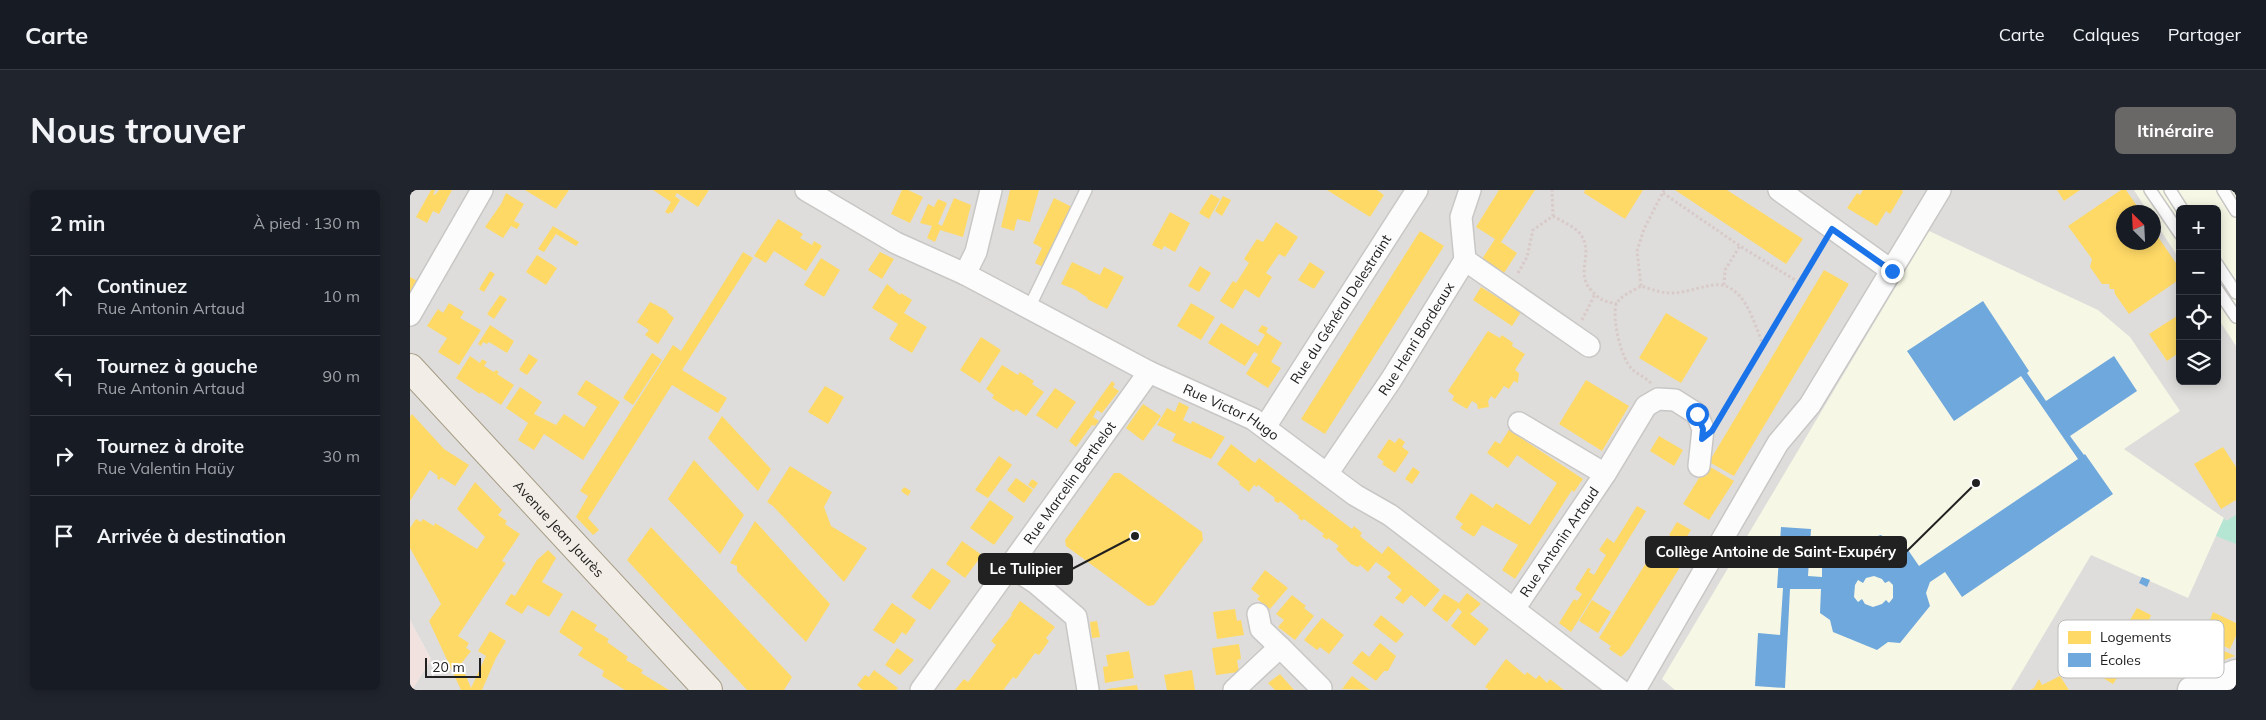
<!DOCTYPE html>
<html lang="fr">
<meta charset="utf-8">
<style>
:root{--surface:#171b24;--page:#20242c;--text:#f1f3f6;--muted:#9ea1a6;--line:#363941;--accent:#696867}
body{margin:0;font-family:Mulish,sans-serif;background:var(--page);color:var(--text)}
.controls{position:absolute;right:15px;top:15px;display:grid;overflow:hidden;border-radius:8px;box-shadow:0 2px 12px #0003}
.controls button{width:45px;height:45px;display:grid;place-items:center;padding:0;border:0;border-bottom:1px solid var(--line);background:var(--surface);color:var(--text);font:25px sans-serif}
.compass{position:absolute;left:1706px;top:15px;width:45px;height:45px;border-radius:50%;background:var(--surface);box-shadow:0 2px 12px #0003;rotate:336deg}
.scale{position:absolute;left:15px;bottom:12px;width:56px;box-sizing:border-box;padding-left:5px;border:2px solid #212121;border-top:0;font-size:14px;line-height:18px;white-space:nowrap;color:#212121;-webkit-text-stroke:4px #fff;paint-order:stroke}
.stop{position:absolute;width:15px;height:15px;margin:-11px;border:4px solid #1a73e8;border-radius:50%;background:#fff}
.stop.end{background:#1a73e8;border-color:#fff;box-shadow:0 1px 5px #0008}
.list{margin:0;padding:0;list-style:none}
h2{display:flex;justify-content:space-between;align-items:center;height:65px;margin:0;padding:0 20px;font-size:21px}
h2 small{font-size:16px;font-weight:400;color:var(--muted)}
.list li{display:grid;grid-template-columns:32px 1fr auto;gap:15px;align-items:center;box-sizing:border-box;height:80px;padding:0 20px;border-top:1px solid var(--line)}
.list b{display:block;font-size:19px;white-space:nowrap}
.list p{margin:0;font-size:16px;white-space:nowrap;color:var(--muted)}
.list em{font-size:16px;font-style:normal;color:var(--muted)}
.icon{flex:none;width:28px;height:28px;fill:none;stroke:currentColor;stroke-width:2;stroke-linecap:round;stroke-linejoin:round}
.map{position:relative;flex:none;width:1826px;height:500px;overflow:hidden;border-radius:8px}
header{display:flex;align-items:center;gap:30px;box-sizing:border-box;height:70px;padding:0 25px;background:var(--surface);border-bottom:1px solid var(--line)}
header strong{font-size:24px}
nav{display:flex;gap:28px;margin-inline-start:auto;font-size:18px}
.intro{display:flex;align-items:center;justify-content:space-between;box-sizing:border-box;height:120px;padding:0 30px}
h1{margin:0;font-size:35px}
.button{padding:12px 22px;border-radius:8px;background:var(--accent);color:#fff;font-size:18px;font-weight:700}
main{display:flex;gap:30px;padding:0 30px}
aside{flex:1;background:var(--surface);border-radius:8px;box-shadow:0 2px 12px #0003}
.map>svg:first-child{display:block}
</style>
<header>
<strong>Carte</strong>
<nav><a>Carte</a><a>Calques</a><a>Partager</a></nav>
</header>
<div class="intro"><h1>Nous trouver</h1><a class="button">Itinéraire</a></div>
<main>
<aside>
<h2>2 min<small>À pied · 130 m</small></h2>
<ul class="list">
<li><svg class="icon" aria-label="ahead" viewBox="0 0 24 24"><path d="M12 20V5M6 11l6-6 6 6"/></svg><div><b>Continuez</b><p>Rue Antonin Artaud</p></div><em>10 m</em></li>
<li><svg class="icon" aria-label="left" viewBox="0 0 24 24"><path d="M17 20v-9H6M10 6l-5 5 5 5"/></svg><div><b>Tournez à gauche</b><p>Rue Antonin Artaud</p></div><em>90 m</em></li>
<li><svg class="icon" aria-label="right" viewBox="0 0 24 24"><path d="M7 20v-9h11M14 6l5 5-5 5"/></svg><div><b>Tournez à droite</b><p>Rue Valentin Haüy</p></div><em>30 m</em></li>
<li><svg class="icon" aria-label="arrive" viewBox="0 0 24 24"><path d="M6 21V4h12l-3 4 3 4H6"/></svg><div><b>Arrivée à destination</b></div></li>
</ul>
</aside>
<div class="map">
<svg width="1826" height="500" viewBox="0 0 1826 500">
<rect width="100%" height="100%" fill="#efede9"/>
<!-- residential -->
<path fill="#dedddb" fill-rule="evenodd" d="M0 0H1826V500H2L21 469 0 430ZM1770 19H1807V191H1770ZM1714 22H1744V52H1714Z"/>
<!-- commercial -->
<polygon fill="#f1e2df" points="0,430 21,470 2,500 0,500"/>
<!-- education -->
<g fill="#f7f7e5">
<polygon points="1724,0 1826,0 1826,156 1807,127 1807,19 1770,19 1770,70 1744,30 1744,22 1738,22"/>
<polygon points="1519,41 1688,120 1720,147 1770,221 1714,259 1814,328 1778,408 1681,365 1601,500 1265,500 1252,489"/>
</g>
<!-- pitch -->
<polygon fill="#b4e6d3" points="1826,325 1826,354 1806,346 1814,328 1816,331"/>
<!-- homes -->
<g fill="#ffd966">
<polygon points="21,0 25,0 23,5 26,4 29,0 42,0 29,24 23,21 17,33 6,27"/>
<polygon points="115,0 159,0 146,19"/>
<polygon points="243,0 299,0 288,17 267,3 265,6 270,10 262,23 260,22 259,24 255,22 261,12"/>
<polygon points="492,0 498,0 513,7 500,33 481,24"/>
<polygon points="600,0 629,0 620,32 607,29 604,41 591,37"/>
<polygon points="917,0 967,0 974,5 960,27"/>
<polygon points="1089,0 1125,0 1091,52 1107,63 1094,83 1072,69 1085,49 1066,37"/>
<polygon points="1175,0 1233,0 1215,29 1174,3"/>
<polygon points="1265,0 1317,0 1393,49 1376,74"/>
<polygon points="1453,0 1492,0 1493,2 1480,24 1476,21 1467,36 1437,18 1447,3 1450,5"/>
<polygon points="1647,0 1670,0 1654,11"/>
<polygon points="1711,0 1716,0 1731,22 1714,22 1714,52 1744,52 1744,41 1770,79 1770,89 1719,124 1705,104 1704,99 1700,99 1699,94 1692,94 1680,77 1682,69 1658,36"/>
<polygon points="96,3 114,14 104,31 110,34 107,39 101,36 93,48 75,37 91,14"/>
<polygon points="801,4 810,9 799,29 789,23"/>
<polygon points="813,6 821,10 812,26 805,21"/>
<polygon points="544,8 561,15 553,47 530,40 525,52 517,48 522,36 510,33 518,14 524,17 528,9 537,13 528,34 532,36"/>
<polygon points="644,8 662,17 633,77 625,73 632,58 623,53"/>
<polygon points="760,22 780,33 765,62 754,56 752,60 742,55"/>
<polygon points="368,29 393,44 390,48 402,55 404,51 412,56 396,81 364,61 356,73 344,66"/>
<polygon points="866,32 888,47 875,67 869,64 856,83 862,87 849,108 835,99 823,119 810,111 823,91 826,93 839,73 834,69 847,49 853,52"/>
<polygon points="143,36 169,52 166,56 146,44 134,62 128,59"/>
<polygon points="1010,41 1034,56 915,244 891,229"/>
<polygon points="333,62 343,68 272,180 317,208 308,223 262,195 178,328 189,340 183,345 166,327 178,306 170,301 263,155 271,161"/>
<polygon points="470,62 484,69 472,89 458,80"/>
<polygon points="127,65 147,78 136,95 116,82"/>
<polygon points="411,68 430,80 414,107 394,95"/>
<polygon points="662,72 690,85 694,77 714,87 697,119 677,109 678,108 666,100 651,94"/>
<polygon points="900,72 915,82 904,99 888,90"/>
<polygon points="790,76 801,83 789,102 778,96"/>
<polygon points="1414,80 1439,94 1324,286 1299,272"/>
<polygon points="80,81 85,84 74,102 69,99"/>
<polygon points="0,87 13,94 0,110"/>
<polygon points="477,94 490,105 491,103 502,110 494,123 517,137 502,163 479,149 488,134 462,118"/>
<polygon points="1071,97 1111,122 1102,136 1063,110"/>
<polygon points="90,105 97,109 84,129 77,124"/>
<polygon points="240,112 258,121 257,122 264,128 248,154 235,145 239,140 227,132"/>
<polygon points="39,113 54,122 50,128 71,140 49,175 28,162 37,148 17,136 28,119 33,123"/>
<polygon points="781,113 805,127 791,150 767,136"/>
<polygon points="1256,123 1298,148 1271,193 1229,168"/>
<polygon points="1770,124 1770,162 1757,171 1739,144"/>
<polygon points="811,133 848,156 855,145 848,141 852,135 858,138 856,142 872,153 861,172 871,178 858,198 836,184 848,164 844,162 835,176 798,153"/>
<polygon points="80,135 104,151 97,163 79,152 77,154 73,152 71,156 68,154"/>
<polygon points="1078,141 1090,148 1092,145 1103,153 1102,156 1115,164 1105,180 1109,183 1108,193 1104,191 1099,199 1094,196 1085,209 1081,206 1078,211 1079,217 1068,219 1067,214 1062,211 1057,219 1042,210 1044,206 1038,201"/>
<polygon points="571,147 591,160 570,193 550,180"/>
<polygon points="242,163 252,170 223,215 213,208"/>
<polygon points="119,164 128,170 117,185 109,180"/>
<polygon points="60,166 70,173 72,169 77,172 74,176 84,182 86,180 89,182 87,184 104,195 91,215 71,202 70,204 46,188"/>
<polygon points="592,175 608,185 610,182 624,191 622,194 634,202 616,226 606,219 604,222 582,208 584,205 576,199"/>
<polygon points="176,190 210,212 173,270 134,244 124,260 108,250 118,233 96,218 110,197 132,212 124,224 146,235 154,224 174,237 187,217 167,204"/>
<polygon points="1176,190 1219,216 1192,261 1149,234"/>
<polygon points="702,191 705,194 703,197 709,201 692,223 687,220 683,227 689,231 685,236 682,235 666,257 659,251"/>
<polygon points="415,196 434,207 418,234 398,222"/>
<polygon points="645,198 666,212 647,239 626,225"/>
<polygon points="769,212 779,217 773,230 781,234 782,231 815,247 801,269 762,251 766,244 747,235 757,218 765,222"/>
<polygon points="733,214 751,226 733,251 716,238"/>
<polygon points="2,224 34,259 59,275 45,296 31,287 29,290 27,288 28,286 20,280 0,311 0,227"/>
<polygon points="312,226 361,279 348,301 298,248"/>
<polygon points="1099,240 1173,289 1164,302 1162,300 1105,389 1092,380 1108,355 1072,335 1064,347 1050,338 1053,334 1045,328 1061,303 1083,318 1086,313 1120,335 1147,293 1107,265 1098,278 1077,263 1085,251 1090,254"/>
<polygon points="1249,246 1273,260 1264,276 1240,261"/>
<polygon points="989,248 995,252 992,257 999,262 985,283 972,274 974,272 967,267 979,249 985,253"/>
<polygon points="821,254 845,273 849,268 942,339 944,336 952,343 950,346 972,364 978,356 1030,400 1015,417 1001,405 993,414 985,408 992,400 977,387 981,383 966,372 958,382 950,375 948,377 941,374 926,359 929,356 918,348 917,350 912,346 914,344 894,329 892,331 888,328 889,326 870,311 869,313 866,312 864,310 865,308 848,295 847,297 844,295 839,302 829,294 830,292 807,274"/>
<polygon points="1813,257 1826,277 1826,310 1811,319 1784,274"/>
<polygon points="589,266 602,275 578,308 565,300"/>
<polygon points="284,270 334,325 310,364 258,309"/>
<polygon points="1297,275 1324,291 1299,330 1273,314"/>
<polygon points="380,276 422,302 414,317 421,336 457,358 434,392 363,316 357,312"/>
<polygon points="1003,277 1010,282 1002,294 995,289"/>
<polygon points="704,283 710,283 792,342 793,350 744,415 738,416 656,356 655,350"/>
<polygon points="606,288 623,300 614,313 597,300"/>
<polygon points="622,289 628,293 624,299 618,295"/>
<polygon points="65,292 92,320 88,325 97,331 95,334 110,344 92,371 96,373 48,446 59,453 56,458 61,461 51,474 61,498 76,466 68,461 80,441 96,451 86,468 72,500 51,500 19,431 31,414 0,358 0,338 6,329 11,332 13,329 24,336 25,333 67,359 75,347 47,319"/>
<polygon points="494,297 501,301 498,306 491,301"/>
<polygon points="580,310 604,327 584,355 560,338"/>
<polygon points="1227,316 1236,321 1161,442 1149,433 1164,409 1167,411 1172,404 1165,399 1178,378 1181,379 1179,382 1184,385 1196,365 1189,360 1197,348 1204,353"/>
<polygon points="345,331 420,414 396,452 327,381 327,376 320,373"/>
<polygon points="1267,332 1281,340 1273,353 1259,345"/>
<polygon points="241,337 382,487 374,500 337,500 217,370"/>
<polygon points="552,351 572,365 555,388 536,374"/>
<polygon points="1246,357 1272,374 1219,459 1211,467 1199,459 1201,456 1189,448"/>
<polygon points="138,360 146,368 132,392 153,404 139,427 118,415 112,424 95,414 101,404 105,406 127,370"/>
<polygon points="522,378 541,391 520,420 501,407"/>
<polygon points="855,380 878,398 860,419 847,409 850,406 841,399"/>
<polygon points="1057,403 1071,414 1060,424 1079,439 1065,456 1041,436 1052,422 1048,418 1037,432 1022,420 1034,404 1049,413"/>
<polygon points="882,405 896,416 894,418 904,426 885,450 868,437 874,430 866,424"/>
<polygon points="1182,410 1201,422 1188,443 1169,431"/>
<polygon points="610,411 645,437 636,448 639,451 629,465 625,463 606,489 603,487 594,499 595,500 545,500 554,489 558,492 586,455 581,451 602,425 601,424"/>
<polygon points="482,413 506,430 496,445 492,442 484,454 463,440"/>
<polygon points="1727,418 1741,425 1732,449 1726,445 1722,451 1751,469 1747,477 1723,462 1713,479 1717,482 1713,488 1709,485 1703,494 1688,485"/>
<polygon points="825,419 827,431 831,430 834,445 807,449 803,422"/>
<polygon points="162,420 187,435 184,440 199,449 197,452 218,467 216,470 233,480 231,483 259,500 215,500 192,486 194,481 168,465 173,458 149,442"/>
<polygon points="1803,422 1826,433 1826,446 1820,459 1794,447"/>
<polygon points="971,425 994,444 986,453 963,435"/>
<polygon points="912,428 934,445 919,464 910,457 907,460 894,450"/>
<polygon points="687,431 690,447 682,448 680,432"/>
<polygon points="970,453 986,466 978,481 974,481 966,491 942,473 952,461 959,467"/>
<polygon points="829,454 831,469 827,470 829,482 806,485 802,458"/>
<polygon points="487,458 504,470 490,485 475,475"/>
<polygon points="1810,459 1825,466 1779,483 1775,471"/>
<polygon points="719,461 724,488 695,493 693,477 698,476 696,465"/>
<polygon points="1096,469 1115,485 1117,482 1126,489 1129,485 1137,493 1140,489 1154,500 1079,500 1075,497"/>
<polygon points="464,480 488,498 486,500 453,500 447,495 455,485 459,487"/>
<polygon points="782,480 785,500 757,500 754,485"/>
<polygon points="870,484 884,500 865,500 858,493"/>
<polygon points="942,486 960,500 932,499"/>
<polygon points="1650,486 1659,500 1620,500 1624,498 1629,489 1632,495"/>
<polygon points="727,495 728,500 697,500 697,499"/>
</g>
<!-- schools -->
<g fill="#6fa8dc" fill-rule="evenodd">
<path d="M1573 111 1619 181 1617 183 1636 211 1704 166 1727 201 1660 246 1674 265 1675 264 1703 304 1552 407 1535 382 1520 392 1516 403 1520 416 1490 453 1478 452 1467 460 1423 442 1420 430 1410 423 1411 399H1380L1375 498 1345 496 1348 443 1370 445 1373 398H1367L1371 337 1401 339 1398 386 1412 387V377L1423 370 1427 358 1471 345 1481 353 1494 354 1509 376 1668 269 1611 186 1544 231 1497 161ZM1464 386 1472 389 1475 393 1479 391 1483 395V408L1479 413 1476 410 1472 414 1463 417 1455 414 1452 409 1448 412 1444 407 1445 395 1448 390 1453 393 1456 388Z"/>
<polygon points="1732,387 1740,390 1737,397 1729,393"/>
</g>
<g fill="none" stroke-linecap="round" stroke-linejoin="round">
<defs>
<g id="service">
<polyline points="1740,0 1770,44"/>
<polyline points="1760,0 1772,19"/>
<polyline points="1813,0 1826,21"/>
<polyline points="1807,74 1826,103"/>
<polyline points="1807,99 1826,127"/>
<polyline points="619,118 676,0"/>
</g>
<g id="minor">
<path id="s1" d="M396 0 486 53 555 84 739 182 843 229 945 305 980 325 1210 500"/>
<polyline points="1369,0 1482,81"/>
<polyline points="1055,70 1179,156"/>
<polyline points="555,84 566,62 581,0"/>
<polyline points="0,125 72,0"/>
<polyline points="1109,233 1195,284"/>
<path id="s2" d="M855 237 1007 0"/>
<path id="s3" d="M917 284 981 190 1055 70 1051 27 1060 0"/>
<polyline points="600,376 626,393 666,427 678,500"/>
<path id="s4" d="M1104 419 1195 284 1236 216 1248 209 1265 210 1287 224 1293 239 1289 276"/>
<polyline points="848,424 851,439 870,457"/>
<path id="s5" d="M511 500 739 182"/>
<polyline points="824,500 870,457 911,498"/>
<polyline points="1225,500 1368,253 1400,215 1530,0"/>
</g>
<polyline id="tertiary" points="1781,500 1826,483"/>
<g id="primary">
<path id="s6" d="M0 178 298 500"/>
</g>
</defs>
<!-- service casing -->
<use href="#service" stroke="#c8c7c5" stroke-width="14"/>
<!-- minor casing -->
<use href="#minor" stroke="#c8c7c5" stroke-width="24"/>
<!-- tertiary casing -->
<use href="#tertiary" stroke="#c8c7c5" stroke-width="29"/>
<!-- primary casing -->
<use href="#primary" stroke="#a69c85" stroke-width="30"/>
<!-- path -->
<g stroke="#d8cac8" stroke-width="3" stroke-dasharray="2.5 2.5" stroke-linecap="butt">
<polyline points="1253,3 1330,56 1390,93"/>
<path d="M1143 26C1151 31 1166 37 1171 45 1184 63 1165 83 1181 100 1190 110 1193 111 1207 114"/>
<polyline points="1108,83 1117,67 1123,40 1143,26 1142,0"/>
<polyline points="1314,95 1315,80 1330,56"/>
<polyline points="1231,96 1227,61 1234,39 1254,0"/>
<polyline points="1172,130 1185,104"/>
<path d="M1241 193C1235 187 1227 184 1222 179 1211 169 1202 129 1206 115 1209 106 1223 101 1231 96 1241 99 1250 103 1261 103 1275 103 1289 97 1303 95 1334 91 1344 133 1353 155"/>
<polyline points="1310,228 1413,54"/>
</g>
<!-- service -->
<use href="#service" stroke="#fdfcfc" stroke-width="11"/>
<!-- minor -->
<use href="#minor" stroke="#fdfcfc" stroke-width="21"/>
<!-- tertiary -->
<use href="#tertiary" stroke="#fdfcfc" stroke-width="26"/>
<!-- primary -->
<use href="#primary" stroke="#f2ede6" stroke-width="28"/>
</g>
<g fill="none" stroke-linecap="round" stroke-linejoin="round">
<!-- route -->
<polyline stroke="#1a73e8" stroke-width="6" points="1287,224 1293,239 1292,249 1302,241 1422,39 1482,81"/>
</g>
<g text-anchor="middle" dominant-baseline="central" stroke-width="5" stroke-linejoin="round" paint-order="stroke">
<!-- street labels -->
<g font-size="14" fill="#212121" stroke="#fff">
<text stroke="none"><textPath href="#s2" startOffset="140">Rue du Général Delestraint</textPath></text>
<text stroke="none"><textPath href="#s3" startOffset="162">Rue Henri Bordeaux</textPath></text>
<text stroke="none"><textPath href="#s1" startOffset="480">Rue Victor Hugo</textPath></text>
<text stroke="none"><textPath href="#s5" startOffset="255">Rue Marcelin Berthelot</textPath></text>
<text stroke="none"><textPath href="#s6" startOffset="219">Avenue Jean Jaurès</textPath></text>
<text stroke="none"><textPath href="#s4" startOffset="81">Rue Antonin Artaud</textPath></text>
</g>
</g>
<!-- legend -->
<rect x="1648" y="430" width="166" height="58" rx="8" fill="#fff" stroke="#bcbcbc" stroke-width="1"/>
<rect x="1658" y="441" width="23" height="13" fill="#ffd966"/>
<rect x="1658" y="463" width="23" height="14" fill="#6fa8dc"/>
<g font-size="14" fill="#212121">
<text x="1690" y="452">Logements</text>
<text x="1690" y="475">Écoles</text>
</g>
<!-- callouts -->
<path fill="none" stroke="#212121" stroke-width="2" d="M1566 293L1496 362M725 346L662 379"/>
<g fill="#212121" stroke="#fff" stroke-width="2">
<circle cx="1566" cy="293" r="5"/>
<circle cx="725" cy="346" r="5"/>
</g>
<g fill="#212121" stroke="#212121" stroke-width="2">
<rect x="1236" y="347" width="260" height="30" rx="5"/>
<rect x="569" y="364" width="93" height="30" rx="5"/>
</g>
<g font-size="15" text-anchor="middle" font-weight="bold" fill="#fff">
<text x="1366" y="367">Collège Antoine de Saint-Exupéry</text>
<text x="616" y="384">Le Tulipier</text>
</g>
</svg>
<div class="controls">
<button>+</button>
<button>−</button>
<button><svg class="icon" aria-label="locate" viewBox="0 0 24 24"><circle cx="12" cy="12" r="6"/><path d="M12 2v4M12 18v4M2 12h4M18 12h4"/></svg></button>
<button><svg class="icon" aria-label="layers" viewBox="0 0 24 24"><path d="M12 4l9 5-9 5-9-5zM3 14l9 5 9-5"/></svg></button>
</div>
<svg class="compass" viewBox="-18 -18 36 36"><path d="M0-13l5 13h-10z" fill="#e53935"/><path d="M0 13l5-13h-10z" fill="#9ea1a6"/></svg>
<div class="scale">20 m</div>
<div class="stop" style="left:1287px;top:224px"></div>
<div class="stop end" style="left:1482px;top:81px"></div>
</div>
</main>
